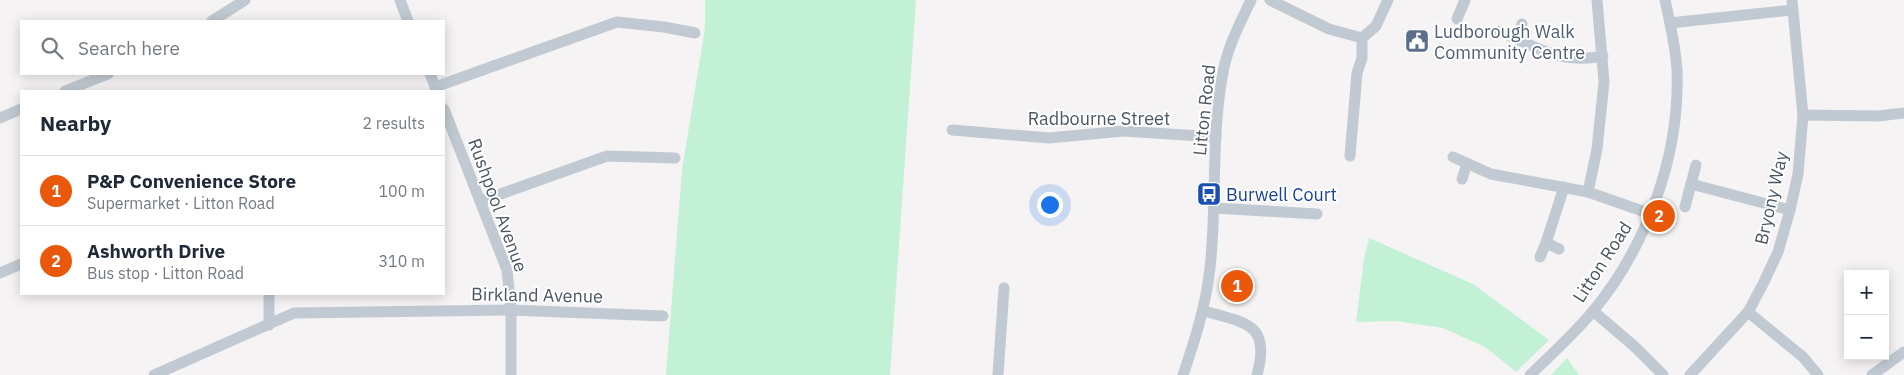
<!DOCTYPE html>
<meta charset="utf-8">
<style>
:root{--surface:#fff;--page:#f6f6f7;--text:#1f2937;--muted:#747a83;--line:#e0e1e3;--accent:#ea580c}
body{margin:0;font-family:"IBM Plex Sans",sans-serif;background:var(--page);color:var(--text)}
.controls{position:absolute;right:15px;bottom:15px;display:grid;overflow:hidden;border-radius:0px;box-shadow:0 2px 12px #0003}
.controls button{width:45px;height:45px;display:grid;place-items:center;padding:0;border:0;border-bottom:1px solid var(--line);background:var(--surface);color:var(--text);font:25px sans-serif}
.you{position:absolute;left:1049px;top:204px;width:18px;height:18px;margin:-12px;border:4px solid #fff;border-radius:50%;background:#1a73e8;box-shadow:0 0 0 8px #1a73e833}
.badge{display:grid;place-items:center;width:32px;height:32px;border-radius:50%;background:var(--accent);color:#fff;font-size:16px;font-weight:700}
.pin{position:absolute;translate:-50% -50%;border:2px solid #fff;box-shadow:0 1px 5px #0006}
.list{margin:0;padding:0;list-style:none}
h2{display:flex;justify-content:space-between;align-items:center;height:65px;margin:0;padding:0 20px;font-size:21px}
h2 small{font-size:16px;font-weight:400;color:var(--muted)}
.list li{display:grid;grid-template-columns:32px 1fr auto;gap:15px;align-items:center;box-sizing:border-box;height:70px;padding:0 20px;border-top:1px solid var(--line)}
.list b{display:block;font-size:19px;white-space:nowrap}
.list p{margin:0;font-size:16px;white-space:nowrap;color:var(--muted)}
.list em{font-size:16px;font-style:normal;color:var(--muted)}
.icon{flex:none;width:28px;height:28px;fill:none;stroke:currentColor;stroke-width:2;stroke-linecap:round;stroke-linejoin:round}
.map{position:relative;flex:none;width:1904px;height:375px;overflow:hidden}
.search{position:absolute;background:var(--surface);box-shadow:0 2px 12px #0003;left:20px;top:20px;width:425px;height:55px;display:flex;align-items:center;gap:12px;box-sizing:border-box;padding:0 18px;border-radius:0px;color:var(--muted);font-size:19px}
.panel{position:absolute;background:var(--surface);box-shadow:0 2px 12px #0003;left:20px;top:90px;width:425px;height:205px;border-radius:0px}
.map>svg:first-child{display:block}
</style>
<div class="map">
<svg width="1904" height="375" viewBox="0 0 1904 375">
<rect width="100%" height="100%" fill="#f5f3f3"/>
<!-- green -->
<g fill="#c3f1d5">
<polygon points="705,0 916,0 890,375 666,375 682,170 705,28"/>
<polygon points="1369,238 1473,284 1549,340 1516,372 1485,347 1443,328 1395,321 1356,322 1364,259"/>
<polygon points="1567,358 1579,375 1551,375"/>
</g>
<!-- building -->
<polygon fill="#cdcfd5" stroke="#d7d9de" points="1229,273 1246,274 1245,298 1228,297"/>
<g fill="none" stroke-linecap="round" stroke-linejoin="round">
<!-- minor -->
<g stroke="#c1cad2" stroke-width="11">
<polyline points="400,0 408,21"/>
<polyline points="1270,0 1329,29 1362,38 1376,26 1388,0"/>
<polyline points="1457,19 1465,0"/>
<polyline points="212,21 245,0"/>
<polyline points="1670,23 1792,10"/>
<path d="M1499 31C1537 47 1559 65 1603 56"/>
<polyline points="1517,39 1522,24"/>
<polyline points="430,74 437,91"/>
<polyline points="435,87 617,22 664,27 695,33"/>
<polyline points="65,91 108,74"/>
<polyline points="444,109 507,270 511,310 511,375"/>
<polyline points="1803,115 1878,116 1904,113"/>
<polyline points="0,118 21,109"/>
<polyline points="952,130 1049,138 1123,131 1216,137"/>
<polyline points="1350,156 1357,73 1362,58 1362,38"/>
<polyline points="1453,157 1491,174 1588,192 1651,214"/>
<polyline points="1462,179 1467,164"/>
<polyline points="1691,184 1790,210"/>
<polyline points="1588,192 1597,149 1604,82 1597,0"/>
<polyline points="481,201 607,156 675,158"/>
<polyline points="1685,207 1696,165"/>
<polyline points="1214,208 1317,214"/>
<polyline points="1546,243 1559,249"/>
<polyline points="1540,257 1546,243 1564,187"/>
<polyline points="0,273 21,264"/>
<polyline points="269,294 269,325"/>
<path d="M1204 311C1246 323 1271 323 1257 375"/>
<polyline points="1593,311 1634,346 1663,375"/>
<polyline points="1748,312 1803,357 1818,375"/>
<polyline points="154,375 294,313 511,310 663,316"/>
<polyline points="998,375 1004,288"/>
<path d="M1183 375C1195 340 1206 305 1210 268 1217 205 1211 141 1222 78 1226 50 1239 25 1251 0"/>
<path d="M1530 375C1552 354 1575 333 1594 310 1647 245 1680 156 1677 71 1676 48 1670 23 1665 0"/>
<polyline points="1690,375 1748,312 1763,284 1778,252 1790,210 1798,174 1803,115 1792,0"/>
<polyline points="1872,375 1904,352"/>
</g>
</g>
<!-- icons -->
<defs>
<symbol id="civic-square" viewBox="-11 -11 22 22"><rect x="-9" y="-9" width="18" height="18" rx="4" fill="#5c6f8a" stroke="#fff"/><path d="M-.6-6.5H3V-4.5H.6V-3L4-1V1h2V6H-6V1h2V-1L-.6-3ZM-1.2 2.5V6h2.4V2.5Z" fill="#fff"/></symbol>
<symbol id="bus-square" viewBox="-11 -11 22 22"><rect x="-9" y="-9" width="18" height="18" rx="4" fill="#1a4fb4" stroke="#fff"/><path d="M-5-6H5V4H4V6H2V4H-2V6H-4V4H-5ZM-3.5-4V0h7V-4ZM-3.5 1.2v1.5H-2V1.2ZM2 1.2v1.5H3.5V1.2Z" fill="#fff"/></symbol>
</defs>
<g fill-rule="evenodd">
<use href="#civic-square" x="1403" y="27" width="28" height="28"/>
<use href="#bus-square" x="1195" y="180" width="28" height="28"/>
</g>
<g text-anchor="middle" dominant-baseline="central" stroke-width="4" stroke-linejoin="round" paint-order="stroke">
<!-- service labels -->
<g font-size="18" fill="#4e5e75" stroke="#fff" text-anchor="start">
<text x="1434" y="31">Ludborough Walk<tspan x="1434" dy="21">Community Centre</tspan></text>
</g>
<!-- street labels -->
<g font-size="18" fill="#4a5661" stroke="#fff">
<text transform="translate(1204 110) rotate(-84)">Litton Road</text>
<text x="1099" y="118">Radbourne Street</text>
<text transform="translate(1771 198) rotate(-77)">Bryony Way</text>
<text transform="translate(498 205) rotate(70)">Rushpool Avenue</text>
<text transform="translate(1602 262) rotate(-57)">Litton Road</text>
<text transform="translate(537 295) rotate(1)">Birkland Avenue</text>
</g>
<!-- transit labels -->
<g font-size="18" fill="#164399" stroke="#fff" text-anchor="start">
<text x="1226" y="194">Burwell Court</text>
</g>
</g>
</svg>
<div class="controls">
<button>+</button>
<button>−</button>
</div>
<div class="you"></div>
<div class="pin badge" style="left:1237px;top:286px">1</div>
<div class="pin badge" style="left:1659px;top:216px">2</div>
<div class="search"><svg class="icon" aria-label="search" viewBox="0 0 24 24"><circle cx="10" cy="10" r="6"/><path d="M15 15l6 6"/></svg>Search here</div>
<section class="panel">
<h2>Nearby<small>2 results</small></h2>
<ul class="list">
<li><span class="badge">1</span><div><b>P&amp;P Convenience Store</b><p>Supermarket · Litton Road</p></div><em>100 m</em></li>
<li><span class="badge">2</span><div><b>Ashworth Drive</b><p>Bus stop · Litton Road</p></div><em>310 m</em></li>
</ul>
</section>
</div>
